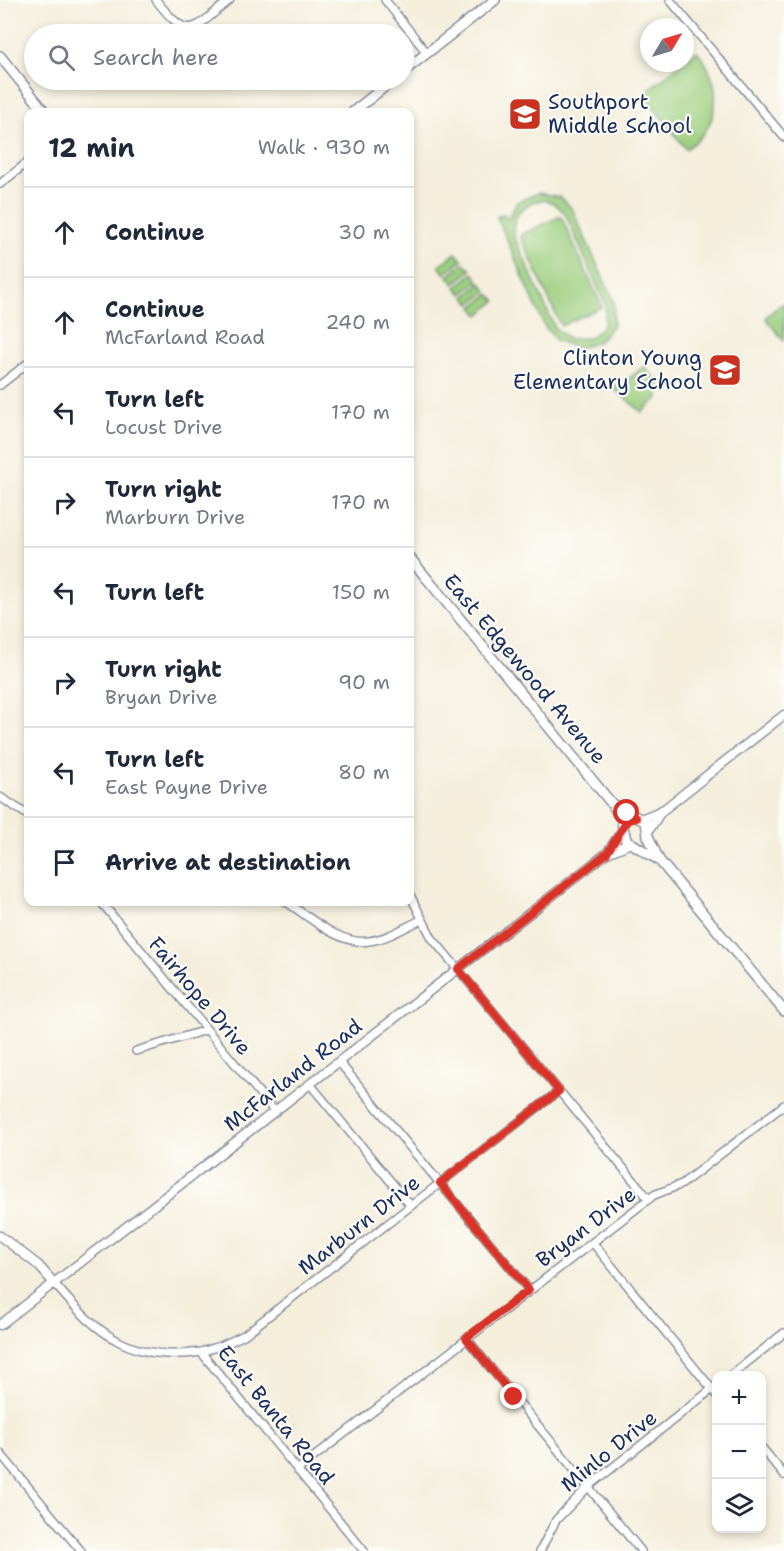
<!DOCTYPE html>
<meta charset="utf-8">
<style>
:root{--surface:#fff;--page:#f6f6f7;--text:#1f2937;--muted:#747a83;--line:#e0e1e3}
body{margin:0;font-family:"Shantell Sans",sans-serif;background:var(--page);color:var(--text)}
.controls{position:absolute;right:18px;bottom:18px;display:grid;overflow:hidden;border-radius:12px;box-shadow:0 3px 9px #0003}
.controls button{width:54px;height:54px;display:grid;place-items:center;padding:0;border:0;border-bottom:2px solid var(--line);background:var(--surface);color:var(--text);font:30px sans-serif}
.compass{position:absolute;left:640px;top:18px;width:54px;height:54px;border-radius:50%;background:var(--surface);box-shadow:0 3px 9px #0003;rotate:52deg}
.stop{position:absolute;width:18px;height:18px;margin:-14px;border:4px solid #d93025;border-radius:50%;background:#fff}
.stop.end{background:#d93025;border-color:#fff;box-shadow:0 2px 6px #0008}
.list{margin:0;padding:0;list-style:none}
h2{display:flex;justify-content:space-between;align-items:center;height:78px;margin:0;padding:0 24px;font-size:26px}
h2 small{font-size:20px;font-weight:400;color:var(--muted)}
.list li{display:grid;grid-template-columns:39px 1fr auto;gap:18px;align-items:center;box-sizing:border-box;height:90px;padding:0 24px;border-top:2px solid var(--line)}
.list b{display:block;font-size:22px;white-space:nowrap}
.list p{margin:0;font-size:20px;white-space:nowrap;color:var(--muted)}
.list em{font-size:20px;font-style:normal;color:var(--muted)}
.icon{flex:none;width:33px;height:33px;fill:none;stroke:currentColor;stroke-width:2;stroke-linecap:round;stroke-linejoin:round}
.map{position:relative;flex:none;width:784px;height:1551px;overflow:hidden}
.search{position:absolute;background:var(--surface);box-shadow:0 3px 9px #0003;left:24px;top:24px;width:390px;height:66px;display:flex;align-items:center;gap:15px;box-sizing:border-box;padding:0 21px;border-radius:33px;color:var(--muted);font-size:22px}
.panel{position:absolute;background:var(--surface);box-shadow:0 3px 9px #0003;left:24px;top:108px;width:390px;height:798px;border-radius:12px}
.map>svg:first-child{display:block}
</style>
<div class="map">
<svg width="784" height="1551" viewBox="0 0 784 1551">
<rect width="100%" height="100%" fill="#fdfcf7"/>
<filter id="ink" filterUnits="userSpaceOnUse"><feTurbulence type="fractalNoise" baseFrequency=".0167" numOctaves="2"/><feDisplacementMap in="SourceGraphic" scale="12" xChannelSelector="R" yChannelSelector="G"/><feConvolveMatrix kernelMatrix="1 2 1 2 8 2 1 2 1" color-interpolation-filters="sRGB"/></filter>
<filter id="wash" filterUnits="userSpaceOnUse"><feTurbulence type="fractalNoise" baseFrequency=".008" numOctaves="4" result="noise"/><feDisplacementMap in="SourceGraphic" scale="24" xChannelSelector="R" yChannelSelector="G"/><feGaussianBlur stdDeviation="1.35" result="paint"/><feColorMatrix in="noise" values="0 0 0 0 0 0 0 0 0 0 0 0 0 0 0 0 0 1.4 0 .05"/><feComposite in="paint" operator="in"/></filter>
<g filter="url(#wash)">
<rect width="100%" height="100%" fill="#f4eedb"/>
<!-- green -->
<g fill="#9bce7e" stroke="#5b7e6e" stroke-width="1.5" fill-rule="evenodd">
<path d="M697 51C724 84 722 125 686 149L647 99 648 90Z"/>
<path d="M538 193 560 197 572 209 614 302 613 325 598 342 577 348 556 340 545 327 497 217 504 214 507 219 517 202ZM544 200 554 203 565 213 606 306 604 325 590 338 570 339 555 328 514 236C511 216 524 201 544 200Z"/>
<polygon points="561,216 602,307 561,326 520,235"/>
<polygon points="456,253 462,260 445,274 439,266"/>
<polygon points="464,263 471,270 454,284 448,276"/>
<polygon points="473,273 479,281 462,294 456,287"/>
<polygon points="481,283 487,291 471,304 465,297"/>
<polygon points="489,294 496,301 479,315 473,307"/>
<polygon points="783,303 784,304 784,341 766,319 767,316"/>
<polygon points="644,366 661,385 656,390 659,397 642,412 613,388 621,382 625,382"/>
</g>
</g>
<g filter="url(#ink)">
<g fill="none" stroke-linecap="round" stroke-linejoin="round">
<defs>
<g id="minor">
<path d="M156 0C190 43 192 30 230 0"/>
<polyline points="385,0 427,53"/>
<polyline points="670,0 784,137"/>
<polyline points="0,184 28,162"/>
<polyline points="0,385 28,363"/>
<polyline points="0,797 28,815"/>
<polyline points="410,895 432,938 649,1199"/>
<polyline points="101,902 275,1112"/>
<path d="M286 902C309 916 340 946 369 941 387 939 405 927 421 920"/>
<polyline points="136,1051 206,1030"/>
<polyline points="339,1062 529,1290"/>
<polyline points="310,1084 411,1206"/>
<polyline points="593,1243 716,1394"/>
<path d="M54 1283C95 1333 132 1363 201 1352L364 1551"/>
<polyline points="466,1338 641,1551"/>
<polyline points="201,1352 223,1345 244,1335 559,1091"/>
<polyline points="730,1376 784,1333"/>
<polyline points="762,1448 784,1475"/>
<polyline points="0,1453 81,1551"/>
<polyline points="297,1470 654,1195 682,1184 784,1105"/>
<polyline points="540,1551 556,1520 588,1487 716,1386"/>
</g>
<g id="tertiary">
<polyline points="641,819 663,810 784,715"/>
<polyline points="649,830 662,810"/>
<polyline points="609,850 622,831"/>
<polyline points="0,1236 38,1265 54,1283"/>
<polyline points="0,1325 607,853 631,843"/>
</g>
<g id="secondary">
<polyline points="0,56 45,112"/>
<polyline points="404,71 495,0"/>
<polyline points="353,112 393,80"/>
<polyline points="410,558 612,804 621,818 626,840 659,860"/>
<polyline points="614,805 646,822 648,836 659,860 784,1011"/>
</g>
</defs>
<!-- minor casing -->
<use href="#minor" stroke="#888e9c" stroke-width="10"/>
<!-- tertiary casing -->
<use href="#tertiary" stroke="#888e9c" stroke-width="11"/>
<!-- secondary casing -->
<use href="#secondary" stroke="#888e9c" stroke-width="12"/>
<!-- minor -->
<use href="#minor" stroke="#fff" stroke-width="7"/>
<!-- tertiary -->
<use href="#tertiary" stroke="#fff" stroke-width="8"/>
<!-- secondary -->
<use href="#secondary" stroke="#fff" stroke-width="9"/>
</g>
</g>
<g fill="none" stroke-linecap="round" stroke-linejoin="round" filter="url(#ink)">
<!-- route -->
<polyline stroke="#d93025" stroke-width="8" points="514,1397 466,1338 529,1290 440,1183 559,1091 458,969 607,853 627,821 636,818 627,813"/>
</g>
<!-- icons -->
<defs>
<symbol id="school-square" viewBox="-11 -11 22 22"><rect x="-9" y="-9" width="18" height="18" rx="4" fill="#c8321e" stroke="#fdfcf7"/><path d="M0-5L7-2L0 1L-7-2ZM-4 1L0 2.5L4 1V4Q0 6-4 4Z" fill="#fff"/></symbol>
</defs>
<g fill-rule="evenodd">
<use href="#school-square" x="506" y="95" width="38" height="38"/>
<use href="#school-square" x="706" y="351" width="38" height="38"/>
</g>
<g text-anchor="middle" dominant-baseline="central" stroke-width="4.5" stroke-linejoin="round" paint-order="stroke">
<!-- poi labels -->
<g font-size="21" fill="#1b2f5e" stroke="#fdfcf7" text-anchor="start">
<text x="548" y="102">Southport<tspan x="548" dy="24">Middle School</tspan></text>
<text x="702" y="358" text-anchor="end">Clinton Young<tspan x="702" dy="24">Elementary School</tspan></text>
</g>
<!-- street labels -->
<g font-size="21" fill="#1b2f5e" stroke="#fdfcf7">
<text transform="translate(525 669) rotate(50)">East Edgewood Avenue</text>
<text transform="translate(200 996) rotate(50)">Fairhope Drive</text>
<text transform="translate(293 1075) rotate(-38)">McFarland Road</text>
<text transform="translate(359 1225) rotate(-38)">Marburn Drive</text>
<text transform="translate(586 1227) rotate(-37)">Bryan Drive</text>
<text transform="translate(276 1415) rotate(51)">East Banta Road</text>
<text transform="translate(609 1451) rotate(-39)">Minlo Drive</text>
</g>
</g>
</svg>
<div class="controls">
<button>+</button>
<button>−</button>
<button><svg class="icon" aria-label="layers" viewBox="0 0 24 24"><path d="M12 4l9 5-9 5-9-5zM3 14l9 5 9-5"/></svg></button>
</div>
<svg class="compass" viewBox="-18 -18 36 36"><path d="M0-13l5 13h-10z" fill="#e53935"/><path d="M0 13l5-13h-10z" fill="#747a83"/></svg>
<div class="stop" style="left:627px;top:813px"></div>
<div class="stop end" style="left:514px;top:1397px"></div>
<div class="search"><svg class="icon" aria-label="search" viewBox="0 0 24 24"><circle cx="10" cy="10" r="6"/><path d="M15 15l6 6"/></svg>Search here</div>
<section class="panel">
<h2>12 min<small>Walk · 930 m</small></h2>
<ul class="list">
<li><svg class="icon" aria-label="ahead" viewBox="0 0 24 24"><path d="M12 20V5M6 11l6-6 6 6"/></svg><div><b>Continue</b></div><em>30 m</em></li>
<li><svg class="icon" aria-label="ahead" viewBox="0 0 24 24"><path d="M12 20V5M6 11l6-6 6 6"/></svg><div><b>Continue</b><p>McFarland Road</p></div><em>240 m</em></li>
<li><svg class="icon" aria-label="left" viewBox="0 0 24 24"><path d="M17 20v-9H6M10 6l-5 5 5 5"/></svg><div><b>Turn left</b><p>Locust Drive</p></div><em>170 m</em></li>
<li><svg class="icon" aria-label="right" viewBox="0 0 24 24"><path d="M7 20v-9h11M14 6l5 5-5 5"/></svg><div><b>Turn right</b><p>Marburn Drive</p></div><em>170 m</em></li>
<li><svg class="icon" aria-label="left" viewBox="0 0 24 24"><path d="M17 20v-9H6M10 6l-5 5 5 5"/></svg><div><b>Turn left</b></div><em>150 m</em></li>
<li><svg class="icon" aria-label="right" viewBox="0 0 24 24"><path d="M7 20v-9h11M14 6l5 5-5 5"/></svg><div><b>Turn right</b><p>Bryan Drive</p></div><em>90 m</em></li>
<li><svg class="icon" aria-label="left" viewBox="0 0 24 24"><path d="M17 20v-9H6M10 6l-5 5 5 5"/></svg><div><b>Turn left</b><p>East Payne Drive</p></div><em>80 m</em></li>
<li><svg class="icon" aria-label="arrive" viewBox="0 0 24 24"><path d="M6 21V4h12l-3 4 3 4H6"/></svg><div><b>Arrive at destination</b></div></li>
</ul>
</section>
</div>
